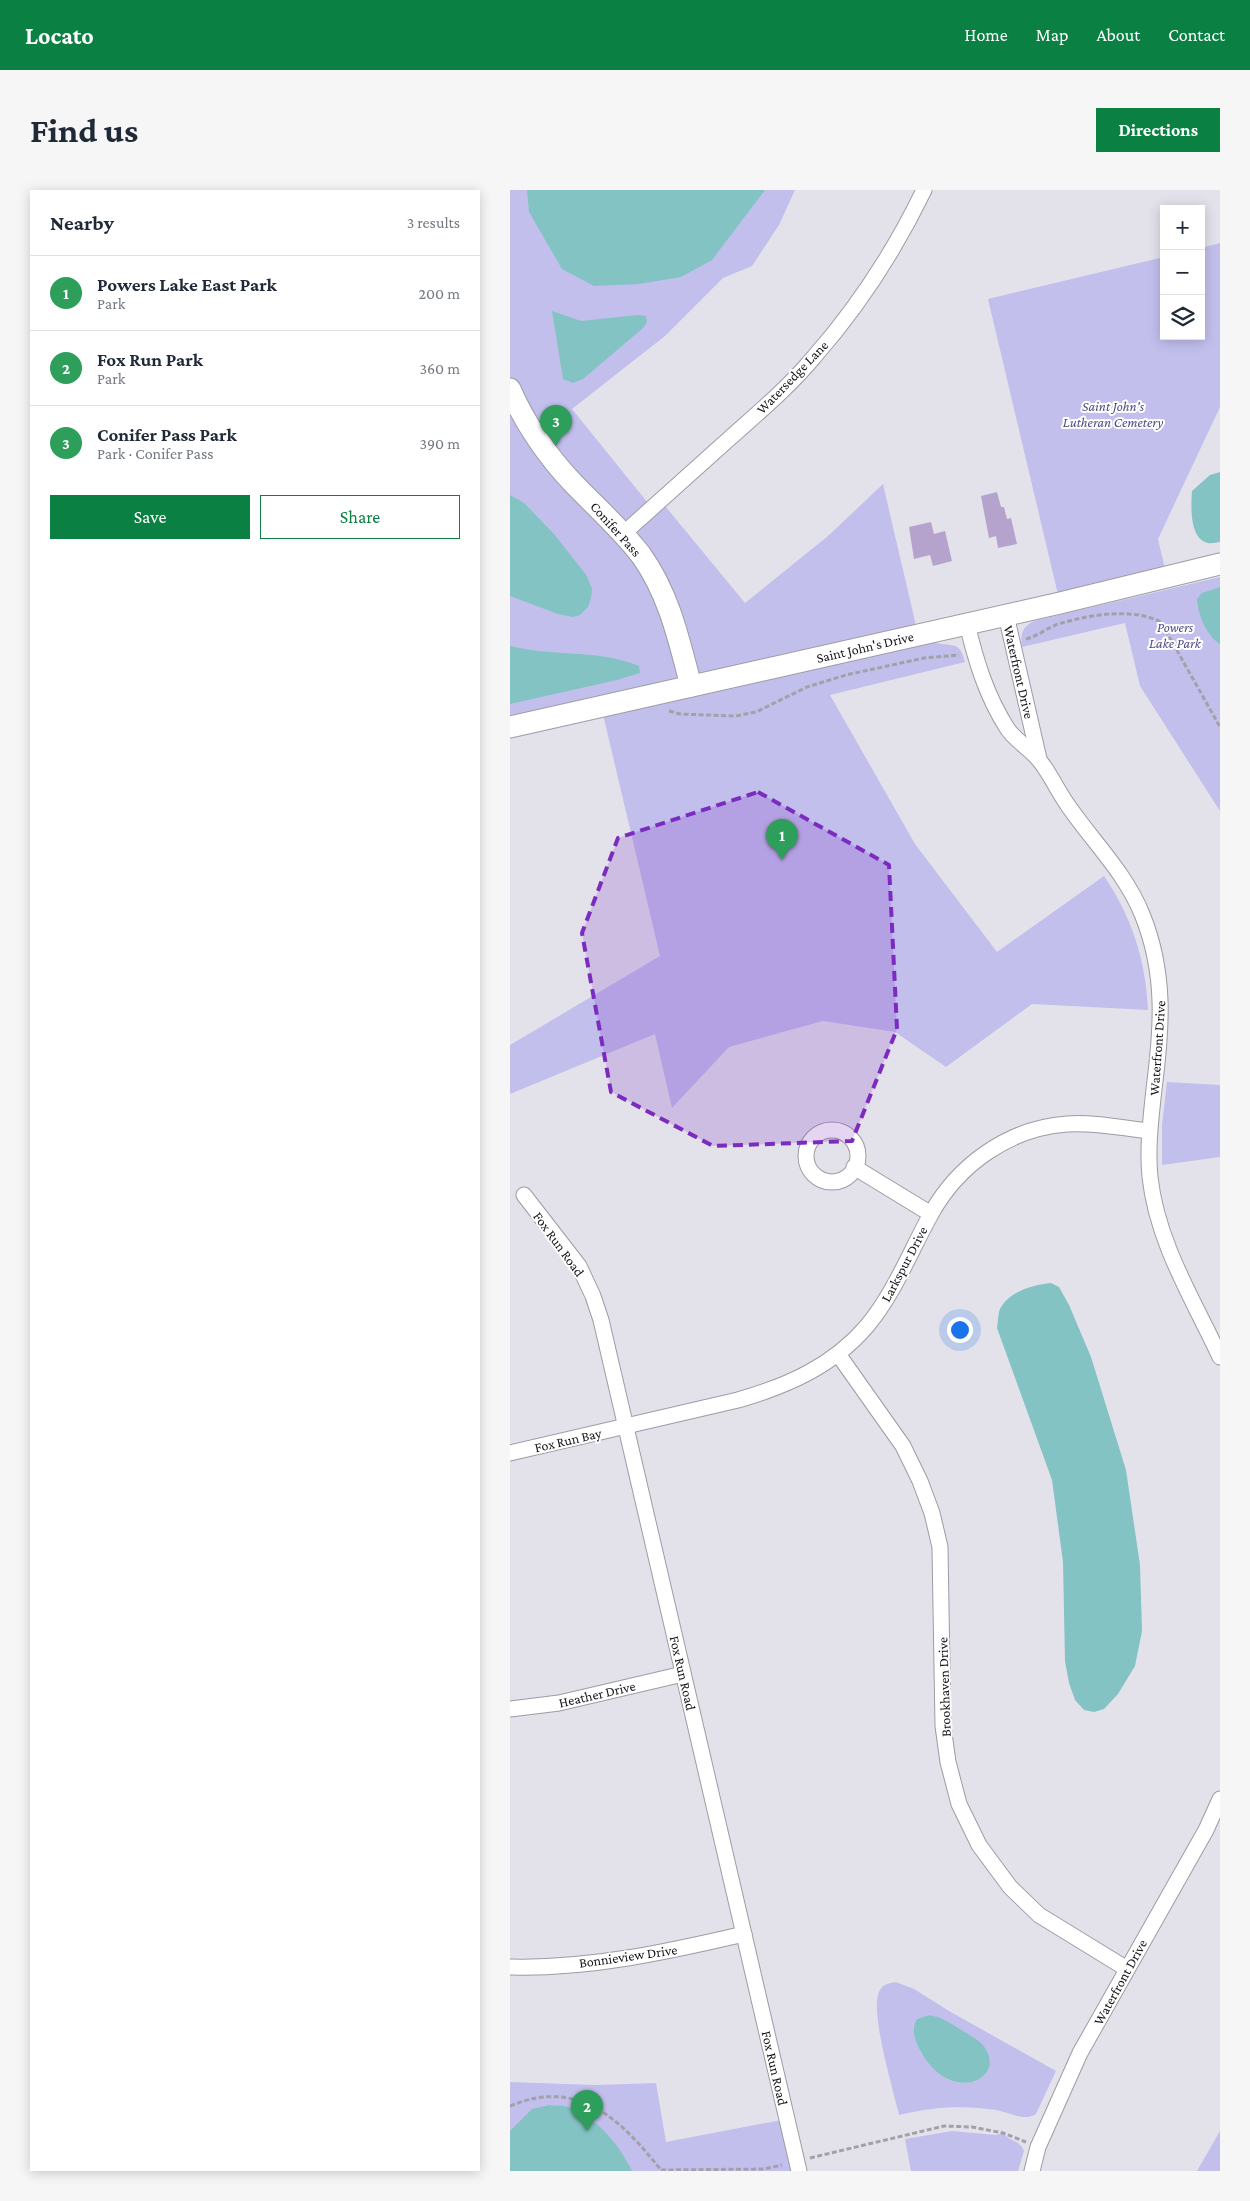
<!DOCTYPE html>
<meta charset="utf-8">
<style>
:root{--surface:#fff;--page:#f6f6f7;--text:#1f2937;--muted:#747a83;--line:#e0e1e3;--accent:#0b8043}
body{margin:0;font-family:"Crimson Pro",serif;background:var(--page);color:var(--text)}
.controls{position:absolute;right:15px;top:15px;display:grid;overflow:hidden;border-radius:0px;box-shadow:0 2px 12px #0003}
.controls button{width:45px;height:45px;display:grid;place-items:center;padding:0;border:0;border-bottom:1px solid var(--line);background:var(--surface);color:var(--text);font:25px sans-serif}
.you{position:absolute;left:449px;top:1139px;width:18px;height:18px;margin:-12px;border:4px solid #fff;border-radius:50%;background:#1a73e8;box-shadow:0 0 0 8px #1a73e833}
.badge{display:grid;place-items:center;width:32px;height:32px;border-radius:50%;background:var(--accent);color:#fff;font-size:16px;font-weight:700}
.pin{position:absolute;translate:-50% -41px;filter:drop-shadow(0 1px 2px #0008)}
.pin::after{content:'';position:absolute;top:26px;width:18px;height:15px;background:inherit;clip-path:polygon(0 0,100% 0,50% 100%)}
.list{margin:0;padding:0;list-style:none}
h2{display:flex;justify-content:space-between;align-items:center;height:65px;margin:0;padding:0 20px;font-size:21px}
h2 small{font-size:16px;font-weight:400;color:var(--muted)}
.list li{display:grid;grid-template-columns:32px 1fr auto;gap:15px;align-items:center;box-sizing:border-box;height:75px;padding:0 20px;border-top:1px solid var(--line)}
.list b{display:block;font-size:19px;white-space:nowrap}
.list p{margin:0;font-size:16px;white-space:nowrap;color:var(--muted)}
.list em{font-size:16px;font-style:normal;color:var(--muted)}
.actions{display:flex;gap:10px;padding:15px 20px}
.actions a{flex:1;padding:11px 0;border:1px solid var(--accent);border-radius:0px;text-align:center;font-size:18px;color:var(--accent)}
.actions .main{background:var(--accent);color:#fff}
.icon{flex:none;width:28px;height:28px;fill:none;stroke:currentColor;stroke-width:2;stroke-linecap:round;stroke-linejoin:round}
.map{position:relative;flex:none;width:710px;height:1981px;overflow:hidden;border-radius:0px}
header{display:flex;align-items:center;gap:30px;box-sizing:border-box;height:70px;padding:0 25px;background:var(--accent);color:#fff}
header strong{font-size:24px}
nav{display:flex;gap:28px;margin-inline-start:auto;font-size:18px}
.intro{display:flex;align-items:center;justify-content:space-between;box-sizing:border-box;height:120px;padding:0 30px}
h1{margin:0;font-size:35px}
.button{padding:12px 22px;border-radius:0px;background:var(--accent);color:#fff;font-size:18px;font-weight:700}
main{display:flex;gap:30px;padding:0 30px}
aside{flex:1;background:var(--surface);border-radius:0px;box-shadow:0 2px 12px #0003}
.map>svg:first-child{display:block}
</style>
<header>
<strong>Locato</strong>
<nav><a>Home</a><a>Map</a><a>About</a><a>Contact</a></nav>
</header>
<div class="intro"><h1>Find us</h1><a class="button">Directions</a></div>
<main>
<aside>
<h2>Nearby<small>3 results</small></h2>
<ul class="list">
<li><span class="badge" style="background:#2e9e5b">1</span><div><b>Powers Lake East Park</b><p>Park</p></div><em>200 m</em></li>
<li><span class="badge" style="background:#2e9e5b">2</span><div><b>Fox Run Park</b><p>Park</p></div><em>360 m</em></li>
<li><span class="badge" style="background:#2e9e5b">3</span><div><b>Conifer Pass Park</b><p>Park · Conifer Pass</p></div><em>390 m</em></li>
</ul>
<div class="actions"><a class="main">Save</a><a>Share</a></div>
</aside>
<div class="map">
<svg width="710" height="1981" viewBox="0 0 710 1981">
<rect width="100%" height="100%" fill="#e3e2eb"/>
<!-- green -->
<g fill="#c2bfed" fill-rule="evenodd">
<path d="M0 0H285L269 35 242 76 213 88 155 146 62 219 142 318 151 311 235 413 318 346 373 294 408 444C415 447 424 453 432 454 447 456 450 454 455 472L320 505 405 654 487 762 594 686C622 727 636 771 638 820L522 814 436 877 385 842 313 831 219 857 162 918 145 844 0 904V855L150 766 91 516 0 537Z"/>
<polygon points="710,53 710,217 648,349 657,387 550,413 478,109 654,67 654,146 691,146 691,58"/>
<path d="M710 387V621L630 496 615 433 512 457C510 444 512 437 524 431Z"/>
<polygon points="657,892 710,895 710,967 652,975 652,935"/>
<path d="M386 1792 404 1799 439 1821 546 1881 526 1924C515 1932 498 1922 486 1920 450 1915 424 1917 389 1925 384 1902 358 1818 370 1800 373 1794 380 1793 386 1792ZM419 1825C431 1827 442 1835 453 1842 518 1879 445 1924 411 1862 405 1852 400 1839 407 1829Z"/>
<polygon points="0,1892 85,1895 146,1893 156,1952 277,1929 289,1981 0,1981"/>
<path d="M442 1941 486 1945 493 1943C500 1952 510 1950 514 1961L508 1981H401L395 1949Z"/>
<polygon points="710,1941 710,1981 687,1981"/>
</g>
<!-- water -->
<g fill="#83c3c3">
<polygon points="17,0 255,0 202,70 171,87 129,94 84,96 52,79 19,22"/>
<polygon points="42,121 71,131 128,125 136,126 137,132 133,138 73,189 63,193 53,189"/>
<path d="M710 282V352C707 352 701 354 698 353 679 349 681 315 682 301L700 285Z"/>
<polygon points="0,305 14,313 44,344 77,386 82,399 81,408 78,417 70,425 63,427 48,424 0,406"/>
<path d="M710 397V454C696 445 688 425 687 409L692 403Z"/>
<path d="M0 456C43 467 88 459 129 476L130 483 107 490 0 514Z"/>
<path d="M541 1093 549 1097 559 1115 581 1167 616 1280 630 1375 632 1441 625 1476 608 1504 594 1519 584 1522 574 1520 565 1510 559 1493 555 1471 553 1372 542 1290 487 1138C488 1132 488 1124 490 1119 499 1101 523 1095 541 1093Z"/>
<path d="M419 1825C432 1827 442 1834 453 1841 460 1845 467 1849 472 1854 501 1888 441 1917 411 1862 405 1852 400 1839 407 1829Z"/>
<path d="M39 1915C45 1916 53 1915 59 1917 88 1928 109 1955 122 1981H0V1941L22 1919Z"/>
</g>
<!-- building -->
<g fill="#b5a3ce">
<polygon points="487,302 491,317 494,317 497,329 501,328 507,354 488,358 486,346 479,348 471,306"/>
<polygon points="421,332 424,344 435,341 442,371 423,376 420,365 404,369 399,337"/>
</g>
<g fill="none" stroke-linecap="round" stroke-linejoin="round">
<defs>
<g id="street">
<path d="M113 344C149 312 184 280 220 248 249 222 279 197 304 167 348 117 385 60 414 0"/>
<polyline points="496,425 529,569"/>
<path d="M457 434C466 471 476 505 497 538 505 551 520 558 529 570 540 583 547 600 557 614 582 651 615 682 632 724 656 783 652 837 644 899 641 928 637 958 640 987 647 1052 683 1109 710 1167"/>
<circle cx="322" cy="966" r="26"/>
<polyline points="344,977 421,1024"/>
<polyline points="14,1005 69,1076 83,1106 91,1130 289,1981"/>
<polyline points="328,1164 393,1256 410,1291 422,1323 430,1357 433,1536 438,1572 449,1614 469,1655 500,1697 529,1725 617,1779"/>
<path d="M0 1263 228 1210C277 1196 323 1176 357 1136 385 1102 400 1062 421 1024 448 975 499 938 557 934 584 932 612 938 639 941"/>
<polyline points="0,1519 49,1513 173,1484"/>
<path d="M0 1777C79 1779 157 1762 234 1744"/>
<polyline points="522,1981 528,1957 570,1863 696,1640 710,1609"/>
</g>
<g id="secondary">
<path d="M0 199C14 232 38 267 63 293 86 317 111 339 131 365 159 404 169 450 181 496"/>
<polyline points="0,537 550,413 710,374"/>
</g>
</defs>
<!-- street casing -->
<use href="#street" stroke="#9c9ca4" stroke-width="17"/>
<!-- secondary casing -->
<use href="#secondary" stroke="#9c9ca4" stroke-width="23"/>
<!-- path -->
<g stroke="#a2a1a8" stroke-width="3" stroke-dasharray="5 2.5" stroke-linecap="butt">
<path d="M516 449C528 446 537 438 548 434 579 425 621 417 651 432L710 537"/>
<polyline points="159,521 170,524 226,526 246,522 297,497 336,485 414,468 449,465"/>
<path d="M0 1916C69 1887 111 1930 151 1980"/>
<polyline points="300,1968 434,1936 462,1937 493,1943 516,1952"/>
<polyline points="151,1980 254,1979 272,1975"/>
</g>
<!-- street -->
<use href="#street" stroke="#fff" stroke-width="15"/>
<!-- secondary -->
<use href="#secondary" stroke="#fff" stroke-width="21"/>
</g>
<!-- marked area -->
<path fill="#7b2cbf" fill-opacity="0.2" stroke="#7b2cbf" stroke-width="4" stroke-dasharray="10 6" stroke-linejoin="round" d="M248 602 379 675 387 839 342 951 203 956 101 902 72 743 108 648Z"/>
<g text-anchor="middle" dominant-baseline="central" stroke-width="4" stroke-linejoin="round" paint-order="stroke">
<!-- street labels -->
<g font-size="14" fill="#151518" stroke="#fff">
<text transform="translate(282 187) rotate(-46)">Watersedge Lane</text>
<text transform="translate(106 339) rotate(48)">Conifer Pass</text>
<text transform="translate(355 457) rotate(-13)">Saint John's Drive</text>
<text transform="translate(509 482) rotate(77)">Waterfront Drive</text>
<text transform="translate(647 858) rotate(-86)">Waterfront Drive</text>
<text transform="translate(49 1054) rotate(54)">Fox Run Road</text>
<text transform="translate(394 1074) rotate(-62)">Larkspur Drive</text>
<text transform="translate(58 1250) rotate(-13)">Fox Run Bay</text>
<text transform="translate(173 1483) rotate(77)">Fox Run Road</text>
<text transform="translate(434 1497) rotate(-92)">Brookhaven Drive</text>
<text transform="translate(87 1504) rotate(-13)">Heather Drive</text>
<text transform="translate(118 1766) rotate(-8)">Bonnieview Drive</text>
<text transform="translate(610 1792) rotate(-61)">Waterfront Drive</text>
<text transform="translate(265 1878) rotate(77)">Fox Run Road</text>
</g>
<!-- park labels -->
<g font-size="14" font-style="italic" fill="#514984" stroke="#fff">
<text x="603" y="216">Saint John's<tspan x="603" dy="16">Lutheran Cemetery</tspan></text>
<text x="665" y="437">Powers<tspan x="665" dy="16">Lake Park</tspan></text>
</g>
</g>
</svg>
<div class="controls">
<button>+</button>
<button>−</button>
<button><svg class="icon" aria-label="layers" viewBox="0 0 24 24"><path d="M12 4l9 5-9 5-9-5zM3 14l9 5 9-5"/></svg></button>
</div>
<div class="you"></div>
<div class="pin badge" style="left:272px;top:670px;background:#2e9e5b">1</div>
<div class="pin badge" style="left:77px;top:1941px;background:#2e9e5b">2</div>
<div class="pin badge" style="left:46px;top:256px;background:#2e9e5b">3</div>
</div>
</main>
